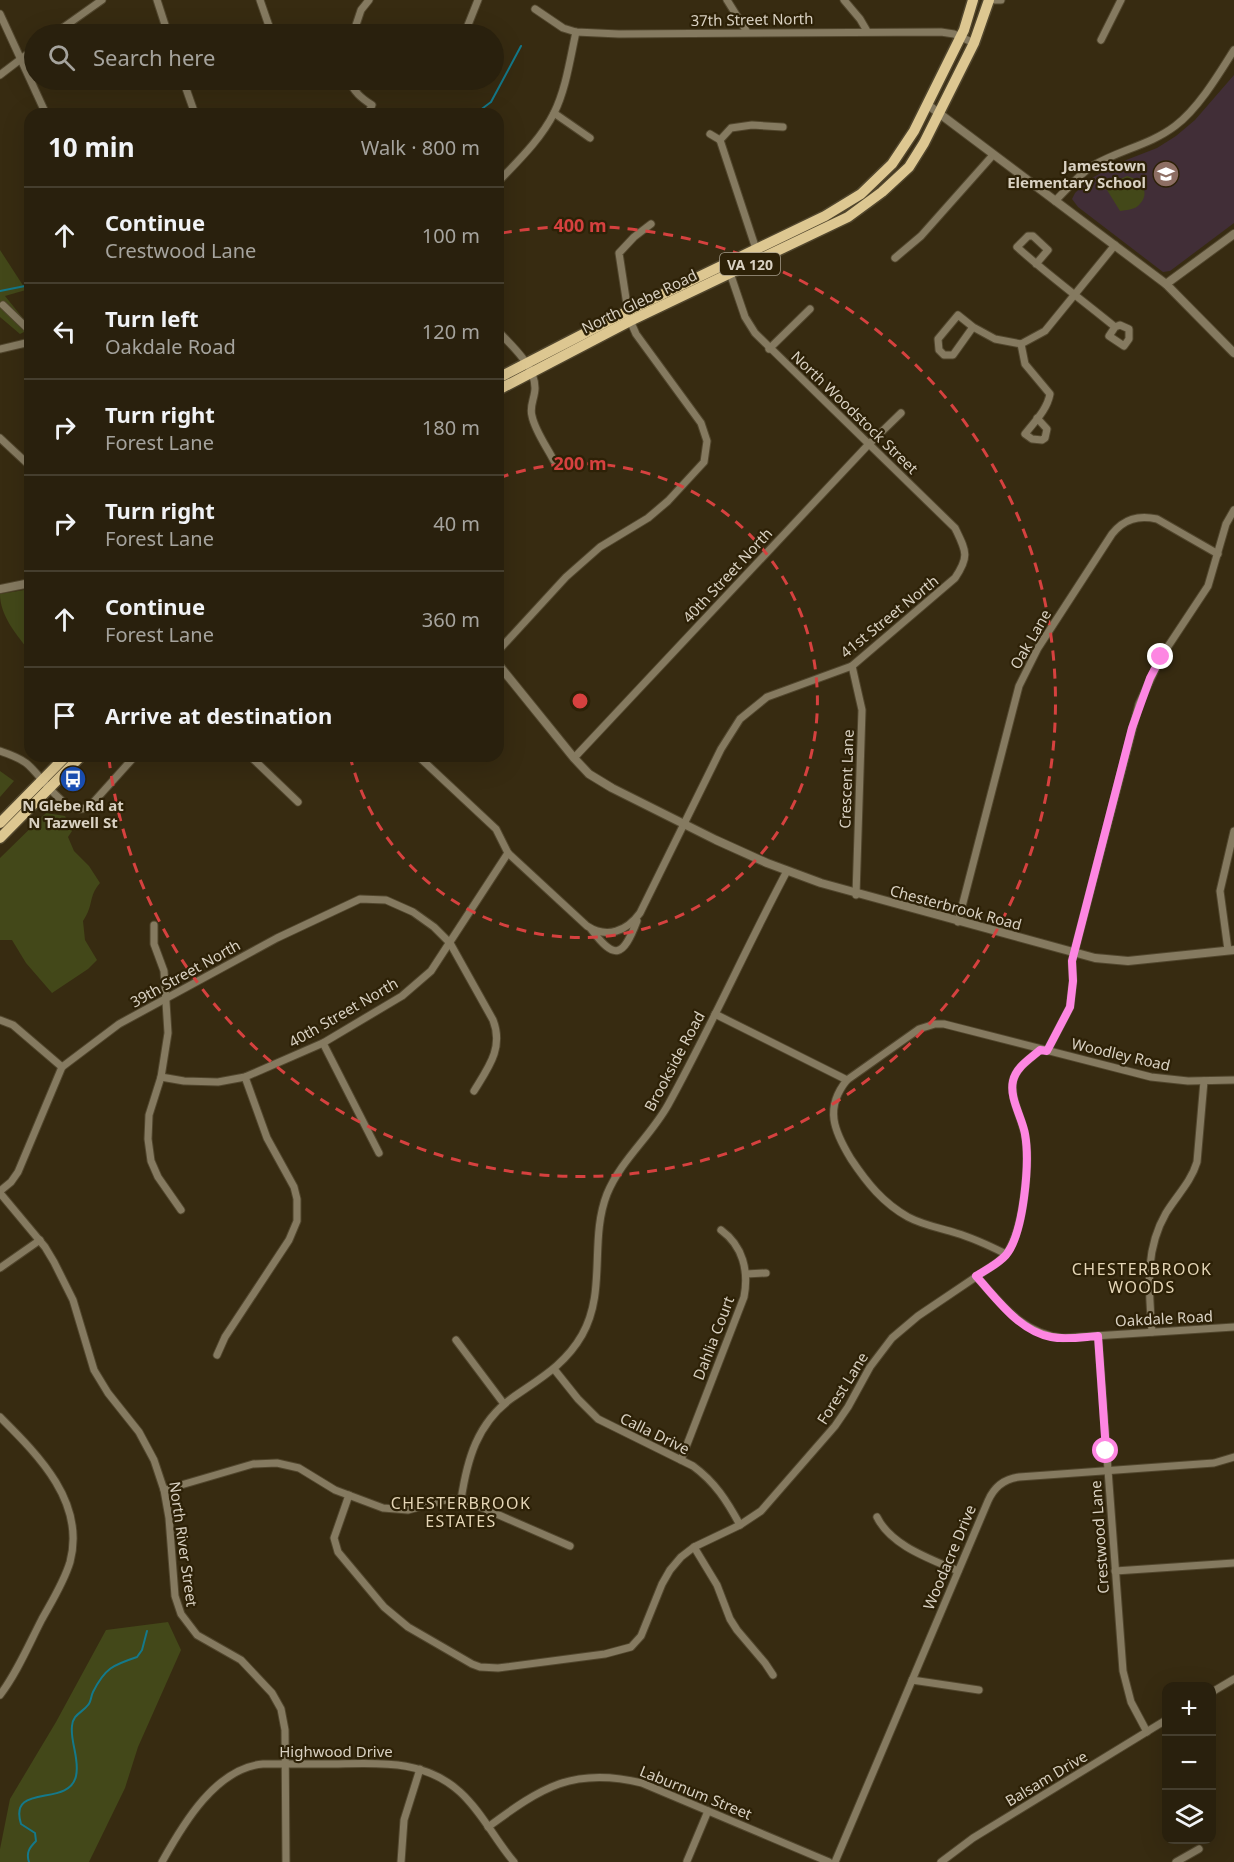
<!DOCTYPE html>
<meta charset="utf-8">
<style>
:root{--surface:#29200d;--page:#352d1b;--text:#f1f3f6;--muted:#a5a39d;--line:#453e2e}
body{margin:0;font-family:"Noto Sans",sans-serif;background:var(--page);color:var(--text)}
.controls{position:absolute;right:18px;bottom:18px;display:grid;overflow:hidden;border-radius:12px;box-shadow:0 6px 24px #0002}
.controls button{width:54px;height:54px;display:grid;place-items:center;padding:0;border:0;border-bottom:2px solid var(--line);background:var(--surface);color:var(--text);font:30px sans-serif}
.stop{position:absolute;width:18px;height:18px;margin:-14px;border:4px solid #fd86e2;border-radius:50%;background:#fff}
.stop.end{background:#fd86e2;border-color:#fff;box-shadow:0 2px 6px #0008}
.list{margin:0;padding:0;list-style:none}
h2{display:flex;justify-content:space-between;align-items:center;height:78px;margin:0;padding:0 24px;font-size:26px}
h2 small{font-size:20px;font-weight:400;color:var(--muted)}
.list li{display:grid;grid-template-columns:39px 1fr auto;gap:18px;align-items:center;box-sizing:border-box;height:96px;padding:0 24px;border-top:2px solid var(--line)}
.list b{display:block;font-size:22px;white-space:nowrap}
.list p{margin:0;font-size:20px;white-space:nowrap;color:var(--muted)}
.list em{font-size:20px;font-style:normal;color:var(--muted)}
.icon{flex:none;width:33px;height:33px;fill:none;stroke:currentColor;stroke-width:2;stroke-linecap:round;stroke-linejoin:round}
.map{position:relative;flex:none;width:1234px;height:1862px;overflow:hidden}
.search{position:absolute;background:var(--surface);box-shadow:0 6px 24px #0002;left:24px;top:24px;width:480px;height:66px;display:flex;align-items:center;gap:15px;box-sizing:border-box;padding:0 21px;border-radius:33px;color:var(--muted);font-size:22px}
.panel{position:absolute;background:var(--surface);box-shadow:0 6px 24px #0002;left:24px;top:108px;width:480px;height:654px;border-radius:18px}
.map>svg:first-child{display:block}
</style>
<div class="map">
<svg width="1234" height="1862" viewBox="0 0 1234 1862">
<rect width="100%" height="100%" fill="#372b11"/>
<!-- education -->
<polygon fill="#412e37" points="1234,75 1234,223 1170,271 1163,272 1078,207 1072,199 1075,193 1090,179 1121,162 1157,148 1176,136 1195,120"/>
<!-- green -->
<g fill="#434819">
<path d="M1127 176C1140 179 1152 192 1139 205 1134 210 1126 210 1120 211L1107 190 1109 184Z"/>
<polygon points="0,250 26,290 5,296 30,327 30,329 20,334 0,317"/>
<path d="M30 589V652C17 635 0 616 0 594Z"/>
<polygon points="0,771 14,781 0,797"/>
<path d="M46 813 65 816 72 831 68 837 74 851 89 866 100 883C88 897 94 905 83 921L85 940 97 960 88 969 52 993 26 963 12 940H0V858Z"/>
<polygon points="168,1622 181,1650 138,1747 125,1788 89,1862 0,1862 0,1849 10,1799 56,1722 106,1630"/>
</g>
<g fill="none" stroke-linecap="round" stroke-linejoin="round">
<!-- stream -->
<g stroke="#14798a" stroke-width="2">
<polyline points="475,114 491,102 521,46"/>
<polyline points="0,291 30,285"/>
<path d="M29 1862C26 1853 29 1848 36 1841L35 1833 21 1824C8 1782 69 1808 76 1776 80 1759 70 1742 72 1726 73 1714 82 1713 88 1705 91 1702 91 1696 93 1692 105 1668 113 1665 137 1657L142 1650 147 1631"/>
</g>
<defs>
<g id="minor">
<polyline points="157,0 168,34"/>
<polyline points="260,0 269,26"/>
<polyline points="727,0 747,32"/>
<polyline points="844,0 860,19 867,31"/>
<polyline points="995,0 1001,0"/>
<polyline points="535,9 563,28 576,32 619,34 941,32 954,34 974,43"/>
<polyline points="0,14 46,114"/>
<polyline points="468,25 478,0"/>
<polyline points="54,34 102,0"/>
<polyline points="353,34 361,10 369,0"/>
<polyline points="1101,40 1121,0"/>
<polyline points="0,75 34,49"/>
<polyline points="183,80 195,114"/>
<path d="M349 80C354 92 361 98 372 105L368 114"/>
<polyline points="554,113 590,138"/>
<polyline points="710,134 720,140"/>
<path d="M498 182C518 161 541 139 554 113 566 89 570 59 576 32"/>
<path d="M1055 201C1067 189 1079 175 1092 166 1119 150 1150 145 1175 126 1198 109 1219 74 1234 50"/>
<polyline points="756,249 720,140 731,128 752,125 783,127"/>
<polyline points="895,258 921,236 993,155"/>
<path d="M1036 264 1048 250 1033 236H1028L1017 247C1048 275 1082 300 1115 327L1120 325 1129 329V339L1124 346 1109 336 1115 327"/>
<polyline points="3,305 30,331"/>
<polyline points="973,327 958,315 938,339 939,350 944,355 953,355 973,327 995,339 1021,344 1045,331 1115,245"/>
<path d="M498 331C512 346 535 366 535 388 535 398 529 406 532 416 535 431 547 447 554 461"/>
<path d="M1021 344 1025 364 1050 394C1047 410 1035 421 1025 434L1032 439 1042 440 1045 438 1047 429 1037 418"/>
<polyline points="0,349 30,342"/>
<polyline points="769,349 810,309"/>
<polyline points="0,438 30,466"/>
<polyline points="498,651 566,577 600,547 648,518 668,501 704,462 707,441 701,423 636,334 629,318 619,253 634,237 651,224"/>
<polyline points="852,666 862,710 856,895"/>
<path d="M0 751C9 754 18 757 26 763 42 775 67 821 90 806L135 756"/>
<polyline points="250,756 298,802"/>
<path d="M418 756 496 829 508 853 587 926C607 939 627 931 640 913L721 749 740 719 767 697 852 666 955 578C970 556 966 551 955 528L755 333 745 317 730 273"/>
<polyline points="574,758 868,445 901,413"/>
<path d="M958 922 1019 686 1038 648 1112 534C1124 519 1138 515 1157 519L1218 554"/>
<polyline points="154,925 154,944 164,971 168,1033 161,1077 149,1115 148,1139 151,1161 158,1177 181,1210"/>
<path d="M591 929C615 961 623 957 637 921"/>
<polyline points="1228,950 1220,891 1234,831"/>
<polyline points="715,1014 847,1080 919,1029 935,1024 944,1024 1151,1077 1188,1081 1234,1080"/>
<polyline points="0,1020 13,1025 62,1067"/>
<polyline points="323,1043 379,1153"/>
<polyline points="1047,1051 1070,1007 1073,981 1072,961 1139,704 1161,657 1208,586 1226,524 1234,510"/>
<polyline points="161,1077 184,1081 218,1082 245,1077 323,1043 402,996 431,971 508,853"/>
<path d="M847 1080C824 1108 834 1131 851 1159 867 1183 883 1203 908 1217 923 1225 940 1228 956 1233 973 1238 990 1246 1006 1254"/>
<path d="M0 1191 11 1182 18 1172 62 1067 119 1024 277 938 360 899 386 900 413 912 434 927 450 943 493 1020C504 1048 488 1068 474 1091"/>
<polyline points="0,1193 45,1247 54,1262 73,1300 94,1370 108,1393 139,1432 154,1460 164,1490 169,1518 175,1596 181,1614 197,1635 241,1660 272,1693 281,1709 285,1730 286,1862"/>
<polyline points="0,1268 40,1240"/>
<polyline points="746,1274 766,1273"/>
<path d="M976 1276C1002 1305 1023 1334 1063 1338L1234 1327"/>
<path d="M1152 1332C1149 1290 1144 1251 1166 1213 1177 1195 1191 1182 1197 1162L1204 1081"/>
<polyline points="1098,1336 1123,1671 1131,1702 1147,1732"/>
<polyline points="456,1340 504,1404"/>
<polyline points="217,1355 225,1337 289,1240 297,1221 297,1199 294,1187 267,1138 245,1077"/>
<path d="M554 1369 578 1399 598 1419 693 1466C715 1482 727 1501 740 1525"/>
<path d="M0 1417C38 1455 86 1502 70 1562 64 1582 52 1601 42 1619 29 1644 17 1673 0 1695"/>
<path d="M681 1460 744 1297C749 1271 743 1246 721 1230"/>
<polyline points="164,1490 253,1464 277,1463 299,1468 335,1490 383,1508 408,1510 445,1500 453,1499 469,1502 570,1546"/>
<path d="M349 1495 334 1538 338 1552 384 1607 408 1627 472 1664 480 1667 498 1668 605 1654 631 1647 641 1636 662 1584 670 1570 681 1557 694 1547 740 1525 761 1511 835 1426 848 1407 870 1367 892 1338 918 1316 998 1262C1004 1257 1009 1251 1012 1244 1024 1219 1030 1162 1025 1135 1022 1118 1010 1099 1013 1081 1016 1067 1030 1059 1040 1050"/>
<path d="M461 1500C467 1460 477 1423 512 1398 539 1379 565 1365 582 1335 607 1291 589 1240 607 1194 621 1160 650 1137 668 1105 710 1029 746 948 787 871"/>
<path d="M877 1517C891 1546 931 1559 958 1571"/>
<polyline points="694,1547 717,1585 730,1619 737,1630 765,1663 773,1675"/>
<polyline points="1115,1571 1234,1563"/>
<polyline points="912,1680 979,1690"/>
<polyline points="1212,1692 1234,1679"/>
<path d="M488 1827C541 1788 573 1766 642 1783L829 1862"/>
<polyline points="687,1861 708,1811"/>
<path d="M162 1862C183 1824 216 1768 263 1764 288 1764 313 1764 338 1764 382 1763 425 1760 460 1792 482 1812 495 1840 514 1862"/>
<polyline points="401,1862 404,1820 420,1769"/>
<path d="M835 1862 988 1501C994 1487 1004 1479 1019 1477L1214 1463 1234 1457"/>
<polyline points="941,1862 973,1838 1166,1720"/>
<polyline points="1176,1862 1199,1849"/>
</g>
<g id="tertiary">
<polyline points="928,105 1166,284 1234,353"/>
<polyline points="1166,284 1234,234"/>
<polyline points="0,589 30,583"/>
<polyline points="498,664 574,758 589,774 612,788 716,840 767,863 821,883 1095,958 1128,961 1234,950"/>
</g>
<g id="primary">
<polyline points="498,378 628,311 825,216 861,194 892,164 914,131 964,30 973,0"/>
<polyline points="498,390 630,321 848,217 882,192 909,167 924,143 974,43 989,0"/>
<polyline points="0,823 66,756"/>
<polyline points="0,838 81,756"/>
</g>
</defs>
<!-- minor casing -->
<use href="#minor" stroke="#51462d" stroke-width="9"/>
<!-- tertiary casing -->
<use href="#tertiary" stroke="#51462d" stroke-width="10"/>
<!-- primary casing -->
<use href="#primary" stroke="#51462d" stroke-width="13"/>
<!-- minor -->
<use href="#minor" stroke="#857a60" stroke-width="7"/>
<!-- tertiary -->
<use href="#tertiary" stroke="#857a60" stroke-width="8"/>
<!-- primary -->
<use href="#primary" stroke="#ddc791" stroke-width="10"/>
</g>
<g fill="none" stroke-linecap="round" stroke-linejoin="round">
<!-- route -->
<path stroke="#fd86e2" stroke-width="8" d="M1106 1451 1098 1336C1083 1337 1066 1340 1051 1337 1019 1331 997 1299 976 1276 986 1270 998 1264 1006 1255 1024 1233 1030 1162 1025 1134 1022 1117 1009 1098 1013 1081 1016 1067 1030 1059 1040 1050L1047 1051 1070 1007 1073 981 1072 961 1132 728 1150 678 1161 657"/>
</g>
<!-- distance rings -->
<g fill="none" stroke="#d6413f" stroke-width="3" stroke-dasharray="10 8">
<path d="M499 478A237 237 0 1 1 350 756"/>
<path d="M502 233A475 475 0 1 1 109 759"/>
</g>
<!-- icons -->
<defs>
<symbol id="school-disc" viewBox="-11 -11 22 22"><circle r="9.5" fill="#8d6e63" stroke="#2d2107"/><path d="M0-5L7-2L0 1L-7-2ZM-4 1L0 2.5L4 1V4Q0 6-4 4Z" fill="#fff"/></symbol>
<symbol id="bus-disc" viewBox="-11 -11 22 22"><circle r="9.5" fill="#1a4fb4" stroke="#2d2107"/><path d="M-5-6H5V4H4V6H2V4H-2V6H-4V4H-5ZM-3.5-4V0h7V-4ZM-3.5 1.2v1.5H-2V1.2ZM2 1.2v1.5H3.5V1.2Z" fill="#fff"/></symbol>
</defs>
<g fill-rule="evenodd">
<use href="#school-disc" x="1151" y="159" width="30" height="30"/>
<use href="#bus-disc" x="58" y="764" width="30" height="30"/>
</g>
<g text-anchor="middle" dominant-baseline="central" stroke-width="4.5" stroke-linejoin="round" paint-order="stroke">
<!-- shield labels -->
<rect fill="#2d2107" stroke="#a59c8a" stroke-width="1.5" x="720" y="253" width="60" height="22" rx="4.5"/>
<g font-size="14" font-weight="bold" fill="#d9d1c2">
<text x="750" y="264">VA 120</text>
</g>
<!-- street labels -->
<g font-size="15" fill="#d9d1c2" stroke="#2d2107">
<text transform="translate(752 19) rotate(-1)">37th Street North</text>
<text transform="translate(639 301) rotate(-26)">North Glebe Road</text>
<text transform="translate(855 412) rotate(44)">North Woodstock Street</text>
<text transform="translate(727 575) rotate(-47)">40th Street North</text>
<text transform="translate(889 616) rotate(-39)">41st Street North</text>
<text transform="translate(1030 639) rotate(-60)">Oak Lane</text>
<text transform="translate(846 779) rotate(-88)">Crescent Lane</text>
<text transform="translate(956 907) rotate(15)">Chesterbrook Road</text>
<text transform="translate(185 973) rotate(-29)">39th Street North</text>
<text transform="translate(343 1012) rotate(-30)">40th Street North</text>
<text transform="translate(1121 1054) rotate(13)">Woodley Road</text>
<text transform="translate(674 1061) rotate(-62)">Brookside Road</text>
<text transform="translate(1164 1318) rotate(-3)">Oakdale Road</text>
<text transform="translate(713 1338) rotate(-69)">Dahlia Court</text>
<text transform="translate(842 1388) rotate(-58)">Forest Lane</text>
<text transform="translate(655 1433) rotate(26)">Calla Drive</text>
<text transform="translate(1099 1537) rotate(-94)">Crestwood Lane</text>
<text transform="translate(184 1544) rotate(82)">North River Street</text>
<text transform="translate(949 1557) rotate(-67)">Woodacre Drive</text>
<text x="336" y="1751">Highwood Drive</text>
<text transform="translate(1046 1778) rotate(-31)">Balsam Drive</text>
<text transform="translate(696 1792) rotate(22)">Laburnum Street</text>
</g>
<!-- poi labels -->
<g font-size="15" font-weight="bold" fill="#d9d1c2" stroke="#2d2107" text-anchor="end">
<text x="1146" y="165">Jamestown<tspan x="1146" dy="17">Elementary School</tspan></text>
<text x="73" y="805" text-anchor="middle">N Glebe Rd at<tspan x="73" dy="17">N Tazwell St</tspan></text>
</g>
<!-- neighbourhood labels -->
<g font-size="16" letter-spacing="1.5" fill="#e5d6b7" stroke="#2d2107">
<text x="1142" y="1269">CHESTERBROOK<tspan x="1142" dy="18">WOODS</tspan></text>
<text x="461" y="1503">CHESTERBROOK<tspan x="461" dy="18">ESTATES</tspan></text>
</g>
</g>
<circle cx="580" cy="701" r="9" fill="#d6413f" stroke="#2d2107" stroke-width="3"/>
<g font-size="18" text-anchor="middle" font-weight="bold" fill="#d6413f" stroke="#2d2107" stroke-width="4.5" stroke-linejoin="round" paint-order="stroke">
<text x="580" y="232">400 m</text>
<text x="580" y="470">200 m</text>
</g>
</svg>
<div class="controls">
<button>+</button>
<button>−</button>
<button><svg class="icon" aria-label="layers" viewBox="0 0 24 24"><path d="M12 4l9 5-9 5-9-5zM3 14l9 5 9-5"/></svg></button>
</div>
<div class="stop" style="left:1106px;top:1451px"></div>
<div class="stop end" style="left:1161px;top:657px"></div>
<div class="search"><svg class="icon" aria-label="search" viewBox="0 0 24 24"><circle cx="10" cy="10" r="6"/><path d="M15 15l6 6"/></svg>Search here</div>
<section class="panel">
<h2>10 min<small>Walk · 800 m</small></h2>
<ul class="list">
<li><svg class="icon" aria-label="ahead" viewBox="0 0 24 24"><path d="M12 20V5M6 11l6-6 6 6"/></svg><div><b>Continue</b><p>Crestwood Lane</p></div><em>100 m</em></li>
<li><svg class="icon" aria-label="left" viewBox="0 0 24 24"><path d="M17 20v-9H6M10 6l-5 5 5 5"/></svg><div><b>Turn left</b><p>Oakdale Road</p></div><em>120 m</em></li>
<li><svg class="icon" aria-label="right" viewBox="0 0 24 24"><path d="M7 20v-9h11M14 6l5 5-5 5"/></svg><div><b>Turn right</b><p>Forest Lane</p></div><em>180 m</em></li>
<li><svg class="icon" aria-label="right" viewBox="0 0 24 24"><path d="M7 20v-9h11M14 6l5 5-5 5"/></svg><div><b>Turn right</b><p>Forest Lane</p></div><em>40 m</em></li>
<li><svg class="icon" aria-label="ahead" viewBox="0 0 24 24"><path d="M12 20V5M6 11l6-6 6 6"/></svg><div><b>Continue</b><p>Forest Lane</p></div><em>360 m</em></li>
<li><svg class="icon" aria-label="arrive" viewBox="0 0 24 24"><path d="M6 21V4h12l-3 4 3 4H6"/></svg><div><b>Arrive at destination</b></div></li>
</ul>
</section>
</div>
